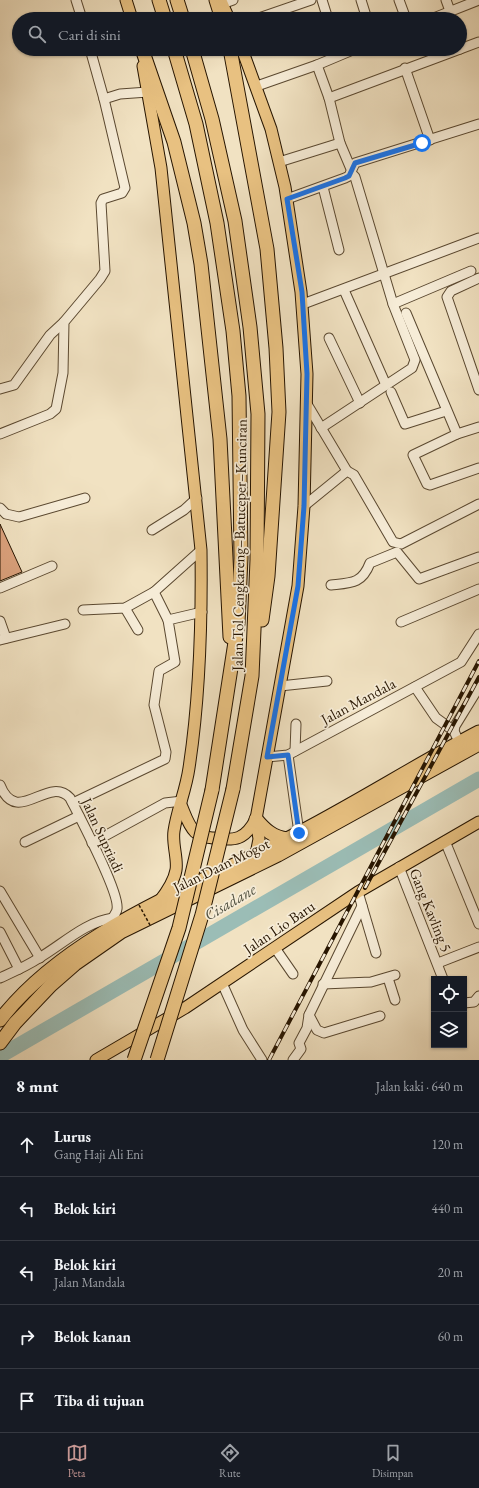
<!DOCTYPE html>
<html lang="id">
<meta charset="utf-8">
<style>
:root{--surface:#171b24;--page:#20242c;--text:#f1f3f6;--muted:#9ea1a6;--line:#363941;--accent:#c59692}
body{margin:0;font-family:"EB Garamond",serif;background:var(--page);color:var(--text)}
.controls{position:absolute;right:12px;bottom:12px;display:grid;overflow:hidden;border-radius:0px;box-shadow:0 1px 3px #0004}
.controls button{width:36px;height:36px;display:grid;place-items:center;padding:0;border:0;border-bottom:1px solid var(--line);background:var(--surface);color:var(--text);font:20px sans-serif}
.stop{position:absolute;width:12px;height:12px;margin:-9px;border:3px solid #1a73e8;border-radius:50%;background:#fff}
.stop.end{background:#1a73e8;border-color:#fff;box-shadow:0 1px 4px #0008}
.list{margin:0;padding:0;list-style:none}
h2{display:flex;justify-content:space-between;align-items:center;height:52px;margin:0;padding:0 16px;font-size:17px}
h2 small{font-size:13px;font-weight:400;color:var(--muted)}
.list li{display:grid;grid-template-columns:26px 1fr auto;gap:12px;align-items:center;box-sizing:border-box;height:64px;padding:0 16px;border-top:1px solid var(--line)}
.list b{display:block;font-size:15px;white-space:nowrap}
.list p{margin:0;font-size:13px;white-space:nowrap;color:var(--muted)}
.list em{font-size:13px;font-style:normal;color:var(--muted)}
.icon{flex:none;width:22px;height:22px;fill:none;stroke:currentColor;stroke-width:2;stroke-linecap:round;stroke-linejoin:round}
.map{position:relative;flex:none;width:479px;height:1060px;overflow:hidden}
.search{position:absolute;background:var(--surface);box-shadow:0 1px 3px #0004;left:12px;right:12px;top:12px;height:44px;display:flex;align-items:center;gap:10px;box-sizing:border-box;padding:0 14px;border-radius:22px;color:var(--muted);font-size:15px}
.sheet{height:372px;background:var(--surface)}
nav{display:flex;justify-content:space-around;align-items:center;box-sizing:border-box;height:56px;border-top:1px solid var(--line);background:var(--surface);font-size:11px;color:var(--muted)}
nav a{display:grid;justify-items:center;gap:2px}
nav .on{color:var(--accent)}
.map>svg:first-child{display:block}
</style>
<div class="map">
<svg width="479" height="1060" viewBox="0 0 479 1060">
<rect width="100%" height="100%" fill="#f1e2c2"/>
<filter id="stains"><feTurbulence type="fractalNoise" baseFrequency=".005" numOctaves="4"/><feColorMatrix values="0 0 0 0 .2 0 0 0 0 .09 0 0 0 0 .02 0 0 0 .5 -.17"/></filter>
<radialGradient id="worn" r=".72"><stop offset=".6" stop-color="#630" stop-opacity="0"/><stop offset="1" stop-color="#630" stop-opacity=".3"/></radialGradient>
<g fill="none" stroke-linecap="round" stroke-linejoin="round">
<!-- river -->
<polyline stroke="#9bbdb6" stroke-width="15" points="0,1056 479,779"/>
</g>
<!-- building -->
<polygon fill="#dba27d" stroke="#271500" points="0,524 22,572 0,581"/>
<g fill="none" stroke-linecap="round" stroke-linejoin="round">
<defs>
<g id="minor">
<polyline points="76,0 82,19"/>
<polyline points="322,0 328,19"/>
<polyline points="361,0 367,19"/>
<polyline points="399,0 406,19"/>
<polyline points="446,0 450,11"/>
<polyline points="222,4 233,0"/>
<polyline points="256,19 311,0"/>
<polyline points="431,19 479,0"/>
<polyline points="460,49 479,42"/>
<polyline points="317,65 329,98 340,143 351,169"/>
<polyline points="405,68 430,140"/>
<polyline points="257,86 317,65 355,49"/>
<polyline points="329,98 460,49"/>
<polyline points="104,99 120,94 148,92"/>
<polyline points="279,162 340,143"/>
<polyline points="323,187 339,250"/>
<polyline points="287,199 345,178 349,176 355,163 479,124"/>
<polyline points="479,278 451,291 447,297 479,390"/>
<polyline points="344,290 386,385"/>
<polyline points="303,304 479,238"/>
<polyline points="393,304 471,271"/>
<polyline points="406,313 457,434 479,427"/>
<polyline points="329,338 360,403"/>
<polyline points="0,389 14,385 50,335 64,322"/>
<polyline points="391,392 405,424 446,411"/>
<polyline points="307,404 347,471"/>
<polyline points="321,428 412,368 415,360 393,304 355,177 351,173"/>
<polyline points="0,434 50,414 56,409 63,373 64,322 100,279 105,271 101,203 103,199 122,193 125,188 104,99 90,49"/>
<polyline points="457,434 413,455 427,484 430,485 479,468"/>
<polyline points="304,506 347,471 354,475 393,542 401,544 479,504"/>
<polyline points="0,508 6,514 19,517 85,498"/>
<polyline points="152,530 184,510 197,498"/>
<path d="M331 585C351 583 362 584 370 563L397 552 419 579 479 557"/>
<polyline points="0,588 52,566"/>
<polyline points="125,608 138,630"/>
<polyline points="83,610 125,608 154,592"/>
<polyline points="168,620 154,592 201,550"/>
<polyline points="0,621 6,638"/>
<polyline points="401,622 479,589"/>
<polyline points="0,640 65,624"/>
<polyline points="280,686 327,681"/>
<polyline points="415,687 436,718 454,731"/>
<polyline points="459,742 454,731 455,726 479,687"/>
<polyline points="295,751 296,724"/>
<polyline points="288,755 299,833"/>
<polyline points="267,757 288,755 461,662 479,634"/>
<path d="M0 785C17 828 48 774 70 798 79 816 120 893 117 909 117 912 114 915 113 918"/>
<polyline points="73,803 165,759 166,752 154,705 159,671 175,662 168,620 202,612"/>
<polyline points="445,841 479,924"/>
<polyline points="25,842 79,816"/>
<polyline points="92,843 165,803 182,801"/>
<polyline points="399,867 443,979"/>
<polyline points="0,891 40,958"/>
<polyline points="358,892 376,953"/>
<polyline points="0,932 19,969"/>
<polyline points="275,948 293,974"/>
<polyline points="438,963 479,947"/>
<path d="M0 978C13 972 27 966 39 958 63 944 85 922 113 918L115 923"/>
<polyline points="388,978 395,1000"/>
<polyline points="222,983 243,1030 262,1060"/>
<polyline points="323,984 371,982 395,975"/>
<polyline points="464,1003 474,1002 479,996"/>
<polyline points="309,1015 317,1030 324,1033 380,1016"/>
<polyline points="293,1060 301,1049 299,1043 307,1028 309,1015 362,906"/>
</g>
<g id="major">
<polyline points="126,0 132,19"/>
<polyline points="221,1 229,19"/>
<polyline points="242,49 271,129 285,187 301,292 307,374 304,506 298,586 256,819 259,839 256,854"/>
<path d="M143 66 161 168 201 550C202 623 200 696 189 768 186 790 177 810 174 831 172 844 178 859 176 870 174 882 166 893 159 902"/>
<path d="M181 805C185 814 188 825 195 832 200 837 206 837 213 838 235 841 245 840 256 819"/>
<polyline points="96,1060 185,1008 358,892 479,822"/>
</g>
<g id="highway">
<polyline points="159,0 165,19"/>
<polyline points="177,0 183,19"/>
<polyline points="216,0 222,19"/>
<polyline points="142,49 174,142 194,223 201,264 220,439 230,637"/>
<polyline points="174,49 196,124 217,223 233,331 239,396 241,558 238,623 212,790"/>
<polyline points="192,49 212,119 235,221 250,327 258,414 257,560 252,676 233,789"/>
<polyline points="230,49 267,249 276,348 279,412 268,576 262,620"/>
<path d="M256 819C265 830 273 837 287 839"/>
<path d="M0 1020C67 933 192 888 287 839 352 806 414 766 479 732"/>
<polyline points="0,1043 15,1023 51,985 75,964 121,932 278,855 479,744"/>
</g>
</defs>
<!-- minor casing -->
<use href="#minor" stroke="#5a4830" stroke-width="11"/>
<!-- major casing -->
<use href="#major" stroke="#271500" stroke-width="13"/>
<!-- highway casing -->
<use href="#highway" stroke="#271500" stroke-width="15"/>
<!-- minor -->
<use href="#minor" stroke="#f6ecd7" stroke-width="9"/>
<!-- major -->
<use href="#major" stroke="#e8c181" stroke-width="11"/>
<!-- highway -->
<use href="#highway" stroke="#e8c181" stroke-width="13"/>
<defs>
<g id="rail">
<polyline points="365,888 479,677"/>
<polyline points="269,1060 479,661"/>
</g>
</defs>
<!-- rail casing -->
<use href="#rail" stroke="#271500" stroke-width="4"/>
<!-- rail -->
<use href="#rail" stroke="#f6ecd7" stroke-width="2.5" stroke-dasharray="8" stroke-linecap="butt"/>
<defs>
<g id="highway-bridge">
<polyline points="134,1060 179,928 212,790"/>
<polyline points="157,1060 202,915 233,789"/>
</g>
</defs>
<!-- highway-bridge casing -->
<use href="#highway-bridge" stroke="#271500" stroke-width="15" stroke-linecap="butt"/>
<!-- path-bridge -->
<polyline stroke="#271500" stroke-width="1.5" stroke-dasharray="3 2" stroke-linecap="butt" points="139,905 150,925"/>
<!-- highway-bridge -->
<use href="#highway-bridge" stroke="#e8c181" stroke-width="13"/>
</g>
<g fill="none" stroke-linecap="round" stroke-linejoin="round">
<!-- route -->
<polyline stroke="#1a73e8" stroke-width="5" points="299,833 288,755 267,757 298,586 304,506 307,374 302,292 287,199 345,178 349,176 355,163 422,143"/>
</g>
<g text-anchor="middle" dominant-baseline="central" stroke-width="3.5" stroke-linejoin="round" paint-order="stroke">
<!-- street labels -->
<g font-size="15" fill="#271500" stroke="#f6ecd7">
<text transform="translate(239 545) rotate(-89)">Jalan Tol Cengkareng–Batuceper–Kunciran</text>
<text transform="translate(358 701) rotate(-28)">Jalan Mandala</text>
<text transform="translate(103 835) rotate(65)">Jalan Supriadi</text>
<text transform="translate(221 865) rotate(-26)">Jalan Daan Mogot</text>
<text transform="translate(431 910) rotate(68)">Gang Kavling 5</text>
<text transform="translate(279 927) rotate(-34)">Jalan Lio Baru</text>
</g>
<!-- water labels -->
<g font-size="16" font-style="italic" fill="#505040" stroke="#f6ecd7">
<text transform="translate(230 902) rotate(-30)">Cisadane</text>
</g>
</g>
<rect width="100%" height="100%" filter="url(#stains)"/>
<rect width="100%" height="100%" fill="url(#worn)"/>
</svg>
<div class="controls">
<button><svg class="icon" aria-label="locate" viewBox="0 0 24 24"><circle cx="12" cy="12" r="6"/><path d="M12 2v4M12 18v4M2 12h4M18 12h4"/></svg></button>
<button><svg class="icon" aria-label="layers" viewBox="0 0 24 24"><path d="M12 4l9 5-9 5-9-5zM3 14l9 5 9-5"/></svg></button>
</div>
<div class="stop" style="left:422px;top:143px"></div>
<div class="stop end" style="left:299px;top:833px"></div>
<div class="search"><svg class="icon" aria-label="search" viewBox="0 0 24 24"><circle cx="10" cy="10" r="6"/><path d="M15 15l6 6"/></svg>Cari di sini</div>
</div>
<section class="sheet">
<h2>8 mnt<small>Jalan kaki · 640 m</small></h2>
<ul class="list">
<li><svg class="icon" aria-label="ahead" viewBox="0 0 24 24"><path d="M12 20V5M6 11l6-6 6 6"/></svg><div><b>Lurus</b><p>Gang Haji Ali Eni</p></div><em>120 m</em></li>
<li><svg class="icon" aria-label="left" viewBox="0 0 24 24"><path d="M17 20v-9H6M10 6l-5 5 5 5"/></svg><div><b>Belok kiri</b></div><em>440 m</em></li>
<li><svg class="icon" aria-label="left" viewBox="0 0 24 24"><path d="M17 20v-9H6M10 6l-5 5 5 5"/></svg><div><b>Belok kiri</b><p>Jalan Mandala</p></div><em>20 m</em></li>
<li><svg class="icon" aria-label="right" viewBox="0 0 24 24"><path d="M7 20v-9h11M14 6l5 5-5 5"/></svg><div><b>Belok kanan</b></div><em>60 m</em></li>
<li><svg class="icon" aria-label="arrive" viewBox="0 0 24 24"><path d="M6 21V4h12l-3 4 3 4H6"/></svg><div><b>Tiba di tujuan</b></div></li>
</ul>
</section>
<nav>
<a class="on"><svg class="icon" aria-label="map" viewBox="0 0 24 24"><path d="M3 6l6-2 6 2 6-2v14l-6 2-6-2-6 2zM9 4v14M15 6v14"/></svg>Peta</a>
<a><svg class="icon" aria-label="directions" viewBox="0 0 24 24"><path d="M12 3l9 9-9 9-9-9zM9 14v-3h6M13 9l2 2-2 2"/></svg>Rute</a>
<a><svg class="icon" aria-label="saved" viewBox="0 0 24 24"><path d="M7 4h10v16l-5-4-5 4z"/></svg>Disimpan</a>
</nav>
